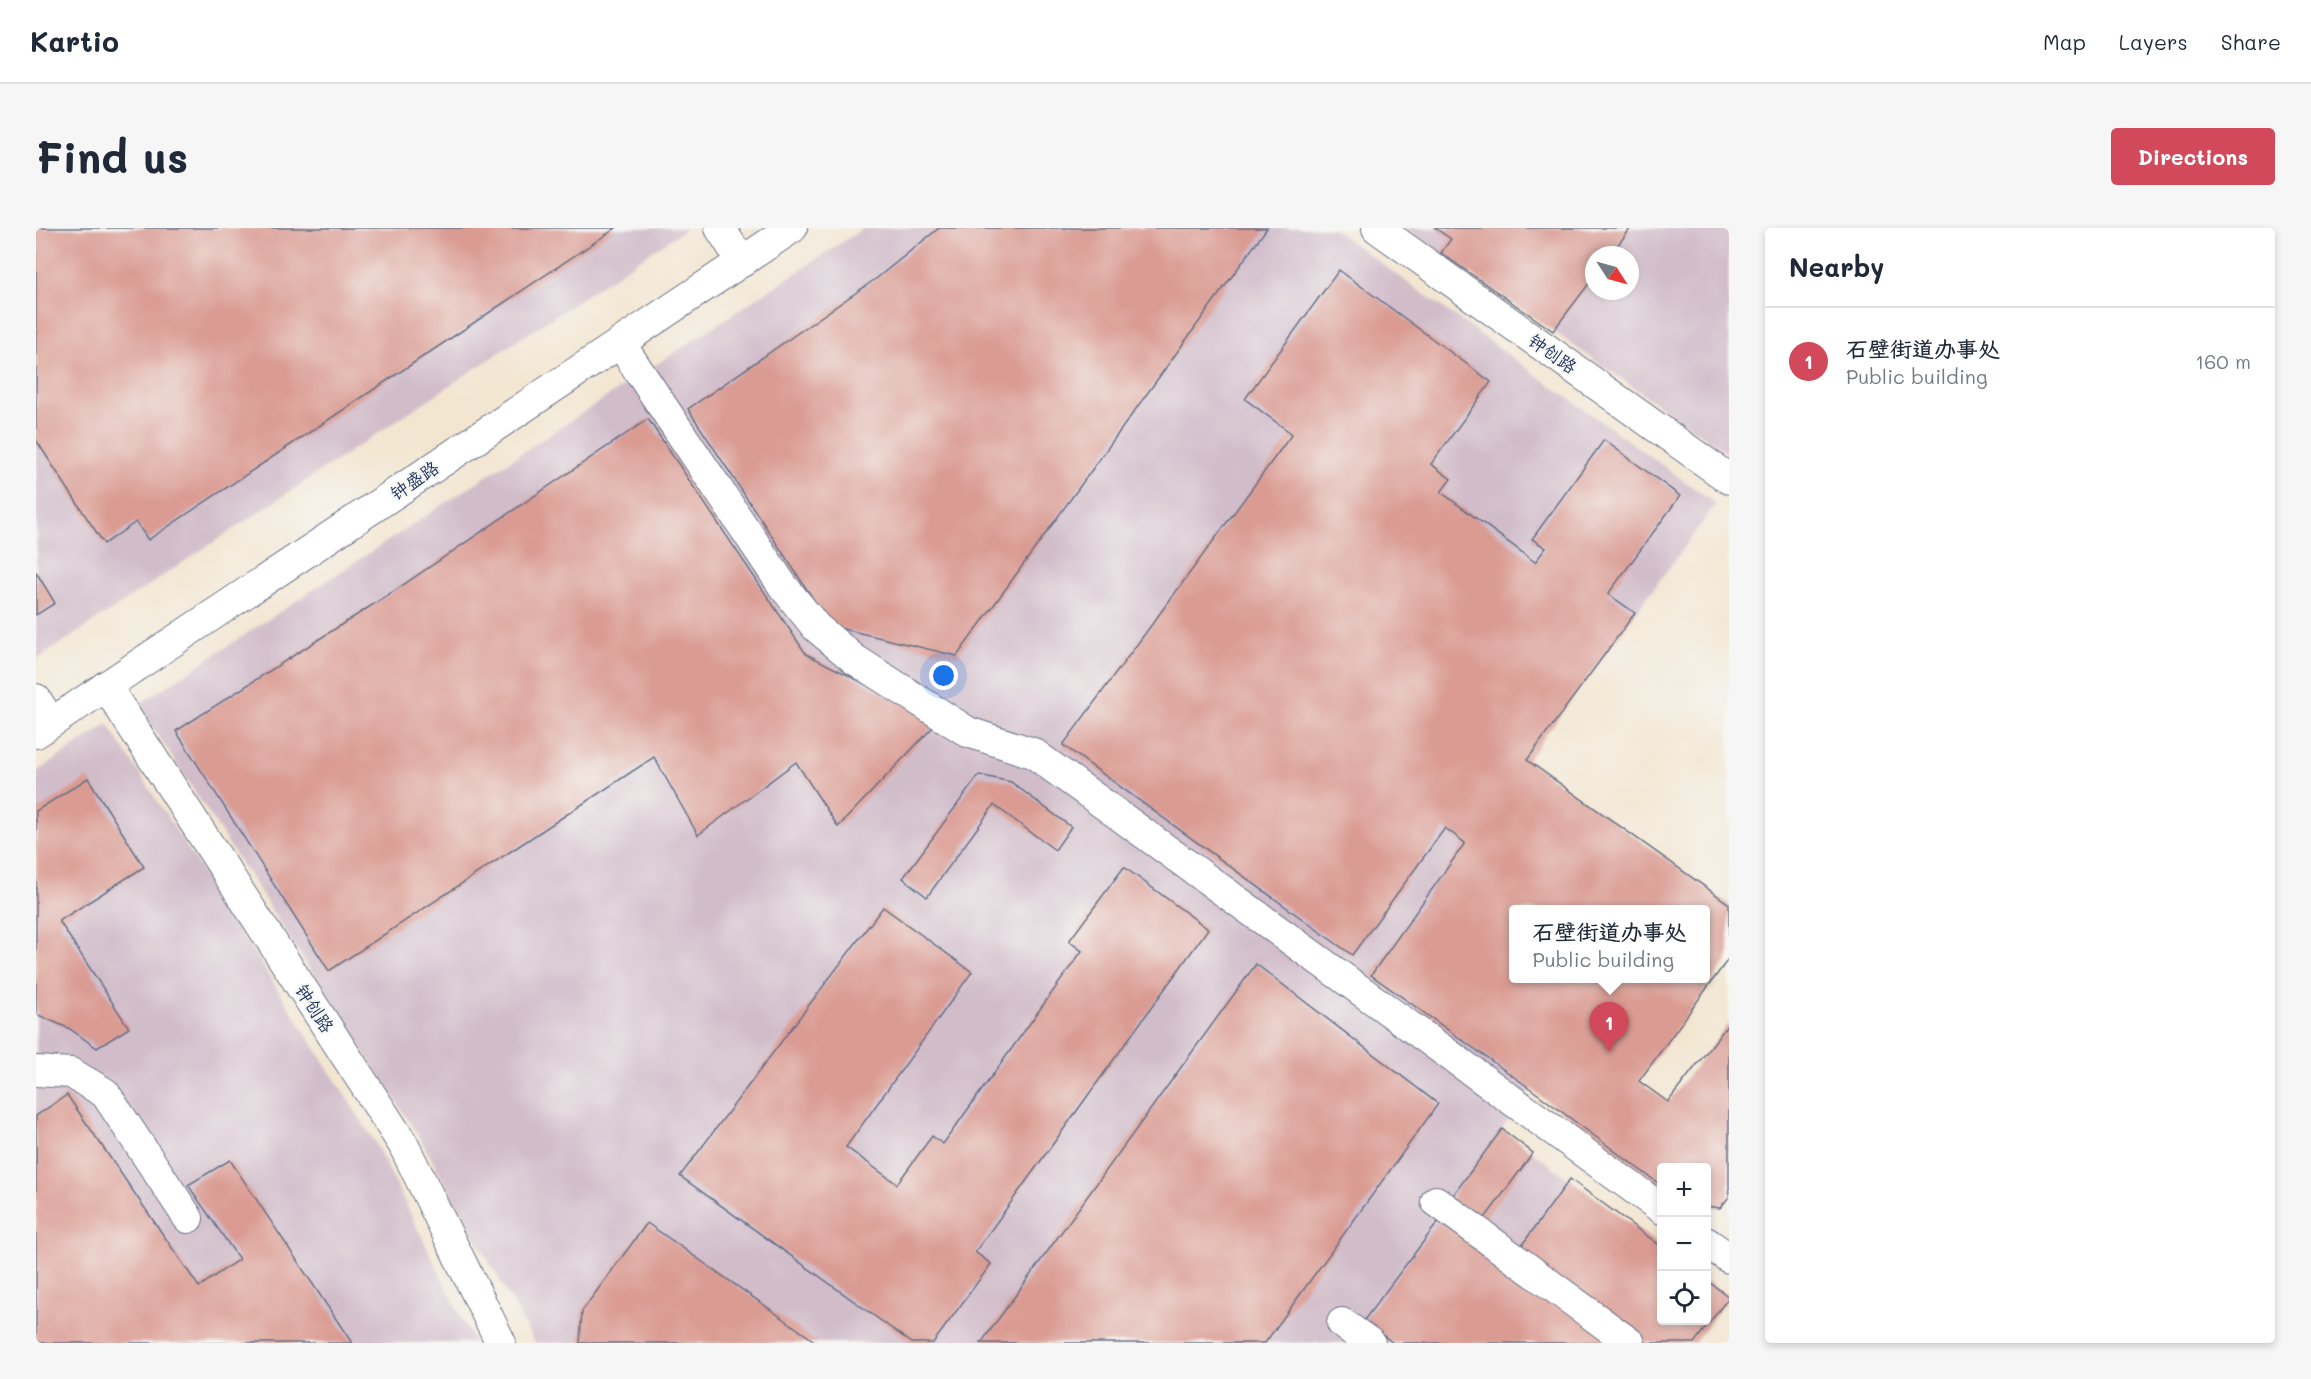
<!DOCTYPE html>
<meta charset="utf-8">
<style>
:root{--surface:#fff;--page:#f6f6f7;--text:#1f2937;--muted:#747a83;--line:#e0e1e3;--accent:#d1495b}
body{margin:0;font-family:Mali,"LXGW WenKai TC",sans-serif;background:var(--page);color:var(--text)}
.controls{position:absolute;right:18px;bottom:18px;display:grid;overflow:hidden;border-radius:6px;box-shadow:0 3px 9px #0003}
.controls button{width:54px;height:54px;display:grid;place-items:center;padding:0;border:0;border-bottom:2px solid var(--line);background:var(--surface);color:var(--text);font:30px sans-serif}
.compass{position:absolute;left:1549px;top:18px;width:54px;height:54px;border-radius:50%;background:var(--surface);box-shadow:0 3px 9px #0003;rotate:126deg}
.you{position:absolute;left:908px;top:448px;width:21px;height:21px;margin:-15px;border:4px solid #fff;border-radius:50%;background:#1a73e8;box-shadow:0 0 0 9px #1a73e833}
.badge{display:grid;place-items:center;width:39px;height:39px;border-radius:50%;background:var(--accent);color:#fff;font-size:20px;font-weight:700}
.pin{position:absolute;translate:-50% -50px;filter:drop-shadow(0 2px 3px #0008)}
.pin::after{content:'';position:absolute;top:32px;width:21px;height:18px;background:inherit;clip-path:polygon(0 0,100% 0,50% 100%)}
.popup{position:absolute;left:1473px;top:677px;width:201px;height:78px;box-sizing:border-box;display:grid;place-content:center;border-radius:6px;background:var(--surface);filter:drop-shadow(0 2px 4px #0005);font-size:20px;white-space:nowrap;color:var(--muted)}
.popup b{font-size:22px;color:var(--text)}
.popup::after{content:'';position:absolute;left:50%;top:100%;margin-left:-12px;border:12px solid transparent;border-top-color:var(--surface)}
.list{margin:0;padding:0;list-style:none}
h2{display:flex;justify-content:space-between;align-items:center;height:78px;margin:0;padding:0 24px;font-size:26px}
h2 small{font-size:20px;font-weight:400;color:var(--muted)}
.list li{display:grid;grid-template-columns:39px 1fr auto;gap:18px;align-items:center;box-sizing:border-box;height:108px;padding:0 24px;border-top:2px solid var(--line)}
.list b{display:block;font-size:22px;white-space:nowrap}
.list p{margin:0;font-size:20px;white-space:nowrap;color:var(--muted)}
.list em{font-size:20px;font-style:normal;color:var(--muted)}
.icon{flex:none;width:33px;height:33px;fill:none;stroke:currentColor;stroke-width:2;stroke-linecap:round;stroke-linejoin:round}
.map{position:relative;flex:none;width:1693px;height:1115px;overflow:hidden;border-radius:6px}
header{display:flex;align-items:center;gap:36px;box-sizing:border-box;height:84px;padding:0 30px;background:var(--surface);border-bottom:2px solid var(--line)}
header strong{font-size:28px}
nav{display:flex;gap:33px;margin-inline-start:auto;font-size:21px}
.intro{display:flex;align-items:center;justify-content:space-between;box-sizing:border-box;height:144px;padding:0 36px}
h1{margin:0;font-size:42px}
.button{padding:15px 27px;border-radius:6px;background:var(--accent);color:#fff;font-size:21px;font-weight:700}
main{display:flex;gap:36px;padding:0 36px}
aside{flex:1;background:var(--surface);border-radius:6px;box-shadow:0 3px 9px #0003}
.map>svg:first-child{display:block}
</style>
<header>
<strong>Kartio</strong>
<nav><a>Map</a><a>Layers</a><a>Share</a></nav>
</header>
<div class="intro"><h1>Find us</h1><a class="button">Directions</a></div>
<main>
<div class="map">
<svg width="1693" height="1115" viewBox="0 0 1693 1115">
<rect width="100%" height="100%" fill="#f6f6f2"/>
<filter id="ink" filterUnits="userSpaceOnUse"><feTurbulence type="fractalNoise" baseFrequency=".0167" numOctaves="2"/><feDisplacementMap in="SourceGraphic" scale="12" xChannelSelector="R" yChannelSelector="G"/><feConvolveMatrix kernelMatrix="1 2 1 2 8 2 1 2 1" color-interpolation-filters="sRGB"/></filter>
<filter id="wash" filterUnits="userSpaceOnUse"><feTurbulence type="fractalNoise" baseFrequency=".008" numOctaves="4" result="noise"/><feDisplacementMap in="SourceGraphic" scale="24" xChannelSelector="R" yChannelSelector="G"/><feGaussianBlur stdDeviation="1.35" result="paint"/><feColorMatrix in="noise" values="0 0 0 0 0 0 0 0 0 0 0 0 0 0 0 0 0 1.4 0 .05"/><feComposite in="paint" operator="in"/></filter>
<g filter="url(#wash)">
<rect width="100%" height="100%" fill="#f3e6d1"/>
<!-- industrial -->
<g fill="#d1bdca" fill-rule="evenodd">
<polygon points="0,0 651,0 0,432"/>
<polygon points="828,0 1296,0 1680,276 1491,532 1477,682 1477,750 1574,751 1466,901 1625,1019 1626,1092 1670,1092 1671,1052 1693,1069 1658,1115 499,1115 382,907 102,477"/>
<path d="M1369 0H1693V226L1517 103ZM1558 27H1594V63H1558Z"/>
<polygon points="72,496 339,914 438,1115 0,1115 0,544"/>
</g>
<g id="blocks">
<!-- building -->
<g fill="#da9b93" fill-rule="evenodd">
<polygon points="0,0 580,0 112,312 100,294 68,316 0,212"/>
<polygon points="903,0 1231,0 921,428 795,398 652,181 841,50"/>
<polygon points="1399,0 1595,0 1574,27 1558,27 1558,49 1517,103 1405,25 1415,11"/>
<path d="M1303 42 1455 154 1395 236 1415 251 1405 264 1499 334 1510 320 1496 311 1568 212 1644 268 1572 366 1599 385 1491 532 1693 676V730L1603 853 1632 874 1693 795V969L1684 980 1670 978V940H1626V958L1495 861 1335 747 1429 615 1409 600 1316 727 1027 517 1256 206 1209 171ZM1477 682H1669V750H1477Z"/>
<polygon points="612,191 770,426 897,490 897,499 802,599 760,534 662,607 618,529 293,743 140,503 355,365"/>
<polygon points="0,344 19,375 0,387"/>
<polygon points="943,547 975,554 1035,599 1019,622 958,577 891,669 867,650"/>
<polygon points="52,550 108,639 23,693 93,800 61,820 34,801 0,786 0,583"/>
<polygon points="1088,639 1172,701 939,1024 955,1036 897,1115 876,1115 644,948 847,679 936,744 810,919 861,956 896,908 907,916 1046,723 1033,713"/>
<polygon points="1220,736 1402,876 1229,1115 945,1115"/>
<polygon points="31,867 163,1059 203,1031 152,957 194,932 316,1115 0,1115 0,888"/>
<polygon points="1466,901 1497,925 1444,997 1412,974"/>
<polygon points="1534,951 1626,1019 1626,1092 1670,1092 1670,1052 1693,1069 1658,1115 1602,1115 1480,1025"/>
<polygon points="1409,985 1582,1115 1357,1115 1328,1092"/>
<polygon points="611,995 748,1091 781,1115 544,1115 546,1083"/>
</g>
</g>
</g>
<g filter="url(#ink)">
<use href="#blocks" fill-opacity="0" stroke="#676f86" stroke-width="1.5"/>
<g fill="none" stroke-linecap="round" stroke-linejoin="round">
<defs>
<g id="minor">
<polyline points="684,0 706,34"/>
<polyline points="1341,0 1693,251"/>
<polyline points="584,115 747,358 780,399 818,431 932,504 997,525 1626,981"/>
<polyline points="70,458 367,916 465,1115"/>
<polyline points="0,471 15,495"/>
<polyline points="0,505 756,0"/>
<polyline points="0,843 35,845 69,865 152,990"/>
<polyline points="1400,973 1594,1115"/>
<polyline points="1670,1014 1693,1030"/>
<polyline points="1306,1095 1334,1115"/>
</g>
</defs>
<!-- minor casing -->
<use href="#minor" stroke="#676f86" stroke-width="32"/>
<!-- minor -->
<use href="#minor" stroke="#fff" stroke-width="30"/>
</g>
</g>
<g text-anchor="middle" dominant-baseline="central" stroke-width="4.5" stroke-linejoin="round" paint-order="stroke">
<!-- street labels -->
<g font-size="18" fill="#1b2f5e" stroke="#f6f6f2">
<text transform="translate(1517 125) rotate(35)">钟创路</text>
<text transform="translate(378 252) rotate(-34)">钟盛路</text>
<text transform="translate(279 780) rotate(57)">钟创路</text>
</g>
</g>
</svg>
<div class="controls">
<button>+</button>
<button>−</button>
<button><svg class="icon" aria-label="locate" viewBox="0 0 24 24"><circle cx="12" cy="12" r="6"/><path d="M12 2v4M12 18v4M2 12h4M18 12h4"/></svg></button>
</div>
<svg class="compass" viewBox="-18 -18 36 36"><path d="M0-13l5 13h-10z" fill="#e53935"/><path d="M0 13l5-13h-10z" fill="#747a83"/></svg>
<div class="you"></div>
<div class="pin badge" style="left:1573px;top:824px">1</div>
<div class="popup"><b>石壁街道办事处</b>Public building</div>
</div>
<aside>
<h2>Nearby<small></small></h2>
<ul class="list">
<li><span class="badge">1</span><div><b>石壁街道办事处</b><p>Public building</p></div><em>160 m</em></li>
</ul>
</aside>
</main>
